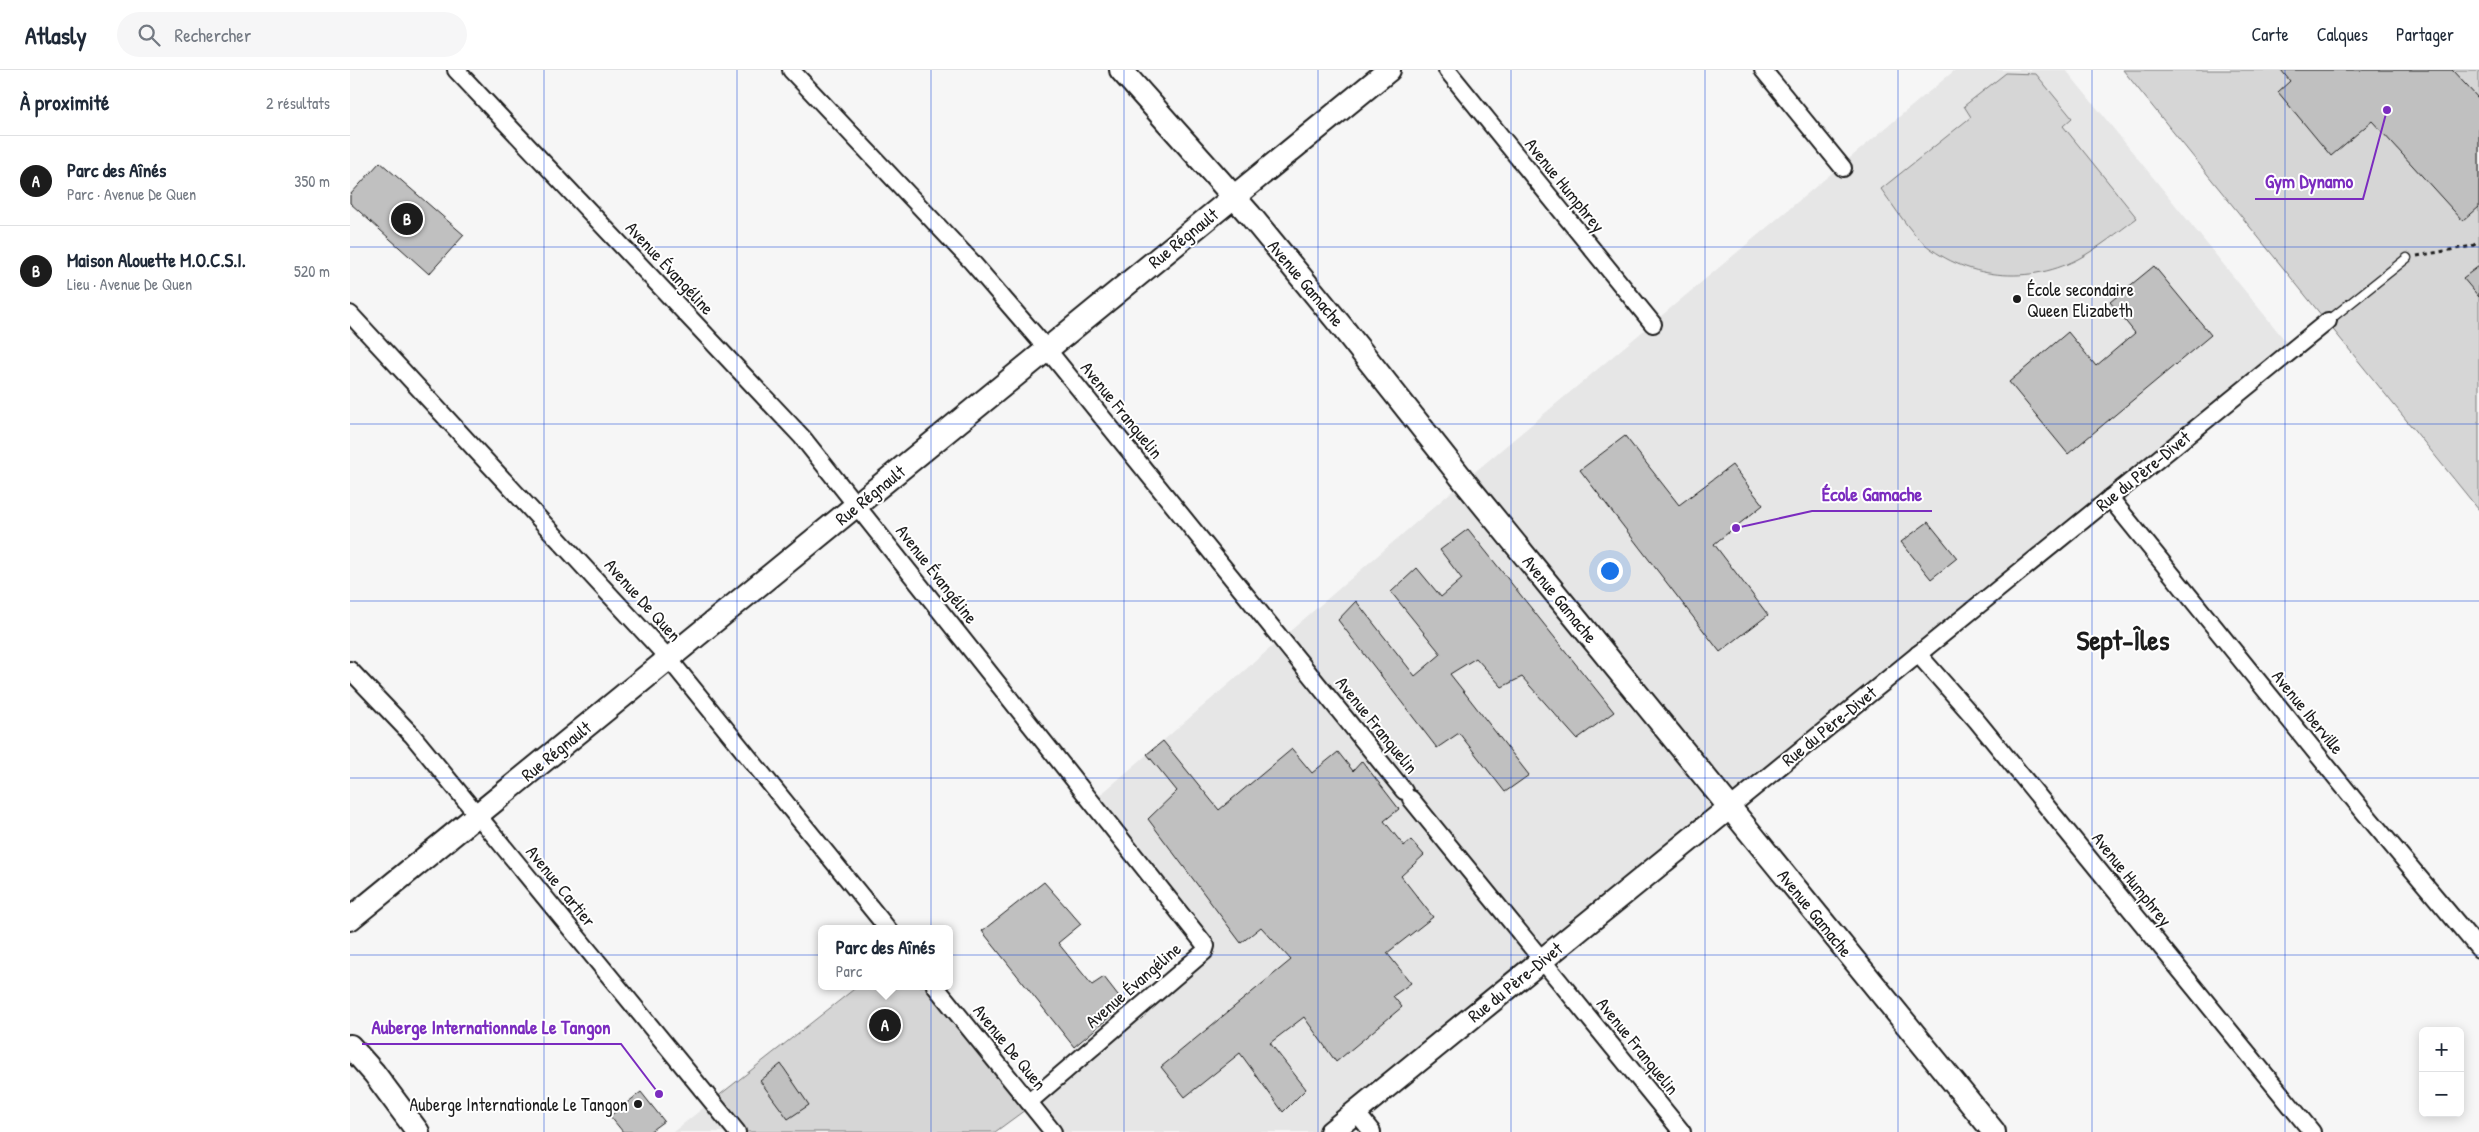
<!DOCTYPE html>
<html lang="fr">
<meta charset="utf-8">
<style>
:root{--surface:#fff;--page:#f6f6f7;--text:#1f2937;--muted:#747a83;--line:#e0e1e3;--accent:#1c1c1c}
body{margin:0;font-family:"Patrick Hand",sans-serif;background:var(--page);color:var(--text)}
.controls{position:absolute;right:15px;bottom:15px;display:grid;overflow:hidden;border-radius:8px;box-shadow:0 2px 12px #0003}
.controls button{width:45px;height:45px;display:grid;place-items:center;padding:0;border:0;border-bottom:1px solid var(--line);background:var(--surface);color:var(--text);font:25px sans-serif}
.you{position:absolute;left:1259px;top:500px;width:18px;height:18px;margin:-12px;border:4px solid #fff;border-radius:50%;background:#1a73e8;box-shadow:0 0 0 8px #1a73e833}
.badge{display:grid;place-items:center;width:32px;height:32px;border-radius:50%;background:var(--accent);color:#fff;font-size:16px;font-weight:700}
.pin{position:absolute;translate:-50% -50%;border:2px solid #fff;box-shadow:0 1px 5px #0006}
.popup{position:absolute;left:468px;top:855px;width:135px;height:65px;box-sizing:border-box;display:grid;place-content:center;border-radius:8px;background:var(--surface);filter:drop-shadow(0 1px 4px #0005);font-size:16px;white-space:nowrap;color:var(--muted)}
.popup b{font-size:19px;color:var(--text)}
.popup::after{content:'';position:absolute;left:50%;top:100%;margin-left:-10px;border:10px solid transparent;border-top-color:var(--surface)}
.list{margin:0;padding:0;list-style:none}
h2{display:flex;justify-content:space-between;align-items:center;height:65px;margin:0;padding:0 20px;font-size:21px}
h2 small{font-size:16px;font-weight:400;color:var(--muted)}
.list li{display:grid;grid-template-columns:32px 1fr auto;gap:15px;align-items:center;box-sizing:border-box;height:90px;padding:0 20px;border-top:1px solid var(--line)}
.list b{display:block;font-size:19px;white-space:nowrap}
.list p{margin:0;font-size:16px;white-space:nowrap;color:var(--muted)}
.list em{font-size:16px;font-style:normal;color:var(--muted)}
.icon{flex:none;width:28px;height:28px;fill:none;stroke:currentColor;stroke-width:2;stroke-linecap:round;stroke-linejoin:round}
.map{position:relative;flex:none;width:2129px;height:1062px;overflow:hidden}
header{display:flex;align-items:center;gap:30px;box-sizing:border-box;height:70px;padding:0 25px;background:var(--surface);border-bottom:1px solid var(--line)}
header strong{font-size:24px}
nav{display:flex;gap:28px;margin-inline-start:auto;font-size:18px}
.search{width:350px;height:45px;background:var(--page);display:flex;align-items:center;gap:12px;box-sizing:border-box;padding:0 18px;border-radius:28px;color:var(--muted);font-size:19px}
main{display:flex}
aside{flex:1;background:var(--surface)}
.map>svg:first-child{display:block}
</style>
<header>
<strong>Atlasly</strong>
<div class="search"><svg class="icon" aria-label="search" viewBox="0 0 24 24"><circle cx="10" cy="10" r="6"/><path d="M15 15l6 6"/></svg>Rechercher</div>
<nav><a>Carte</a><a>Calques</a><a>Partager</a></nav>
</header>
<main>
<aside>
<h2>À proximité<small>2 résultats</small></h2>
<ul class="list">
<li><span class="badge">A</span><div><b>Parc des Aînés</b><p>Parc · Avenue De Quen</p></div><em>350 m</em></li>
<li><span class="badge">B</span><div><b>Maison Alouette M.O.C.S.I.</b><p>Lieu · Avenue De Quen</p></div><em>520 m</em></li>
</ul>
</aside>
<div class="map">
<svg width="2129" height="1062" viewBox="0 0 2129 1062">
<rect width="100%" height="100%" fill="#f6f6f6"/>
<filter id="ink" filterUnits="userSpaceOnUse"><feTurbulence type="fractalNoise" baseFrequency=".02" numOctaves="2"/><feDisplacementMap in="SourceGraphic" scale="10" xChannelSelector="R" yChannelSelector="G"/><feConvolveMatrix kernelMatrix="1 2 1 2 8 2 1 2 1" color-interpolation-filters="sRGB"/></filter>
<g filter="url(#ink)">
<!-- built -->
<g fill="#e6e6e6">
<polygon points="1605,0 1716,0 1942,279 981,1062 703,1062 679,1032 856,876 749,726 1114,411"/>
<polygon points="362,1031 387,1062 323,1062"/>
</g>
<!-- green -->
<g fill="#d6d6d6" stroke="#797979">
<polygon points="1773,0 2129,0 2129,440"/>
<path d="M1656 3 1686 4 1722 48 1713 56 1787 148C1768 162 1749 178 1728 189 1675 217 1607 208 1565 165 1553 151 1542 134 1531 119L1621 47 1614 36Z"/>
<polygon points="508,916 583,916 675,1040 645,1062 387,1062 362,1031"/>
</g>
<!-- building -->
<g fill="#c0c0c0" stroke="#1c1c1c">
<polygon points="1931,0 2102,0 2129,29 2129,137 2113,151 2022,51 1981,86 1928,22 1940,11"/>
<polygon points="30,92 114,165 79,204 0,133 0,125"/>
<polygon points="1804,196 1861,265 1718,384 1659,312 1718,262 1746,296 1785,263 1760,232"/>
<polygon points="2129,196 2129,227 2113,208"/>
<polygon points="1275,366 1329,435 1382,395 1413,435 1364,474 1418,545 1370,582 1230,400"/>
<polygon points="1578,452 1607,488 1581,509 1551,472"/>
<polygon points="1118,459 1264,642 1227,669 1172,607 1152,617 1126,588 1100,604 1179,705 1155,722 1109,663 1087,678 988,550 1006,531 1065,606 1091,584 1041,522 1067,498 1091,527 1112,509 1090,480"/>
<polygon points="813,671 869,740 942,679 962,703 988,682 1003,701 1012,691 1049,739 1034,751 1054,776 1061,770 1074,785 1051,806 1083,847 1037,883 1061,913 1043,926 1052,937 986,992 954,947 920,973 956,1019 933,1042 890,983 835,1027 811,997 941,890 911,857 891,873 798,749 827,721 797,684"/>
<polygon points="694,812 731,854 708,873 742,915 754,907 775,934 724,977 632,861"/>
<polygon points="431,994 459,1035 438,1049 410,1011"/>
<polygon points="291,1022 314,1051 299,1062 273,1062 260,1046"/>
</g>
<g fill="none" stroke-linecap="round" stroke-linejoin="round">
<defs>
<polyline id="lane" points="1978,251 2057,188"/>
<g id="street">
<polyline points="106,0 452,367 856,876 854,882 679,1032"/>
<polyline points="441,0 621,191 697,279 1054,721"/>
<polyline points="1097,0 1303,254"/>
<polyline points="1413,0 1493,98"/>
<polyline points="0,244 319,589 538,859"/>
<polyline points="1760,428 2014,742 2129,879"/>
<polyline points="1568,584 1627,651 1962,1062"/>
<polyline points="0,600 62,665 387,1062"/>
<polyline points="1061,729 1332,1062"/>
<polyline points="1379,738 1978,251"/>
<polyline points="585,916 703,1062"/>
<polyline points="1006,1042 1022,1062"/>
</g>
<g id="secondary">
<polyline points="771,0 900,145 992,257 1114,411 1644,1062"/>
<polyline points="0,849 1039,0"/>
<polyline points="0,976 24,1003 68,1062"/>
<polyline points="981,1062 1379,738"/>
</g>
</defs>
<!-- lane casing -->
<use href="#lane" stroke="#1c1c1c" stroke-width="11"/>
<!-- street casing -->
<use href="#street" stroke="#1c1c1c" stroke-width="20"/>
<!-- secondary casing -->
<use href="#secondary" stroke="#1c1c1c" stroke-width="26"/>
<!-- path -->
<polyline stroke="#1c1c1c" stroke-width="3" stroke-dasharray="4 4" stroke-linecap="butt" points="2067,186 2122,176 2129,172"/>
<!-- lane -->
<use href="#lane" stroke="#fff" stroke-width="8"/>
<!-- street -->
<use href="#street" stroke="#fff" stroke-width="16"/>
<!-- secondary -->
<use href="#secondary" stroke="#fff" stroke-width="22"/>
</g>
</g>
<!-- grid -->
<path fill="none" stroke="#1d4ed8" stroke-width="1" stroke-opacity="0.55" d="M194 0V1062M387 0V1062M581 0V1062M774 0V1062M968 0V1062M1161 0V1062M1355 0V1062M1548 0V1062M1742 0V1062M1935 0V1062M0 177H2129M0 354H2129M0 531H2129M0 708H2129M0 885H2129"/>
<!-- markers -->
<g fill="#1c1c1c" stroke="#fff" stroke-width="2">
<circle cx="1667" cy="229" r="5"/>
<circle cx="288" cy="1034" r="5"/>
</g>
<g text-anchor="middle" dominant-baseline="central" stroke-width="4" stroke-linejoin="round" paint-order="stroke">
<!-- street labels -->
<g font-size="18" fill="#1c1c1c" stroke="#fff">
<text transform="translate(1215 115) rotate(51)">Avenue Humphrey</text>
<text transform="translate(833 168) rotate(-39)">Rue Régnault</text>
<text transform="translate(320 198) rotate(47)">Avenue Évangéline</text>
<text transform="translate(956 213) rotate(50)">Avenue Gamache</text>
<text transform="translate(772 340) rotate(51)">Avenue Franquelin</text>
<text transform="translate(1793 401) rotate(-39)">Rue du Père-Divet</text>
<text transform="translate(520 425) rotate(-39)">Rue Régnault</text>
<text transform="translate(587 504) rotate(52)">Avenue Évangéline</text>
<text transform="translate(1210 529) rotate(51)">Avenue Gamache</text>
<text transform="translate(293 530) rotate(48)">Avenue De Quen</text>
<text transform="translate(1958 642) rotate(51)">Avenue Iberville</text>
<text transform="translate(1027 655) rotate(51)">Avenue Franquelin</text>
<text transform="translate(1479 656) rotate(-39)">Rue du Père-Divet</text>
<text transform="translate(206 681) rotate(-39)">Rue Régnault</text>
<text transform="translate(1782 809) rotate(51)">Avenue Humphrey</text>
<text transform="translate(211 816) rotate(51)">Avenue Cartier</text>
<text transform="translate(1465 843) rotate(51)">Avenue Gamache</text>
<text transform="translate(1165 912) rotate(-39)">Rue du Père-Divet</text>
<text transform="translate(783 915) rotate(-41)">Avenue Évangéline</text>
<text transform="translate(1288 976) rotate(51)">Avenue Franquelin</text>
<text transform="translate(660 977) rotate(51)">Avenue De Quen</text>
</g>
<!-- poi labels -->
<g font-size="18" fill="#1c1c1c" stroke="#fff" text-anchor="start">
<text x="1677" y="219">École secondaire<tspan x="1677" dy="21">Queen Elizabeth</tspan></text>
<text x="278" y="1034" text-anchor="end">Auberge Internationale Le Tangon</text>
</g>
<!-- town labels -->
<g font-size="28" font-weight="bold" fill="#1c1c1c" stroke="#fff">
<text x="1773" y="570">Sept-Îles</text>
</g>
</g>
<!-- callouts -->
<path fill="none" stroke="#7b2cbf" stroke-width="2" d="M2037 40L2013 129H1905M1386 458L1462 441H1582M309 1024L271 974H12"/>
<g fill="#7b2cbf" stroke="#fff" stroke-width="2">
<circle cx="2037" cy="40" r="5"/>
<circle cx="1386" cy="458" r="5"/>
<circle cx="309" cy="1024" r="5"/>
</g>
<g font-size="19" text-anchor="middle" font-weight="bold" fill="#7b2cbf" stroke="#fff" stroke-width="4" stroke-linejoin="round" paint-order="stroke">
<text x="1959" y="118">Gym Dynamo</text>
<text x="1522" y="431">École Gamache</text>
<text x="141" y="964">Auberge Internationnale Le Tangon</text>
</g>
</svg>
<div class="controls">
<button>+</button>
<button>−</button>
</div>
<div class="you"></div>
<div class="pin badge" style="left:535px;top:955px">A</div>
<div class="popup"><b>Parc des Aînés</b>Parc</div>
<div class="pin badge" style="left:57px;top:149px">B</div>
</div>
</main>
